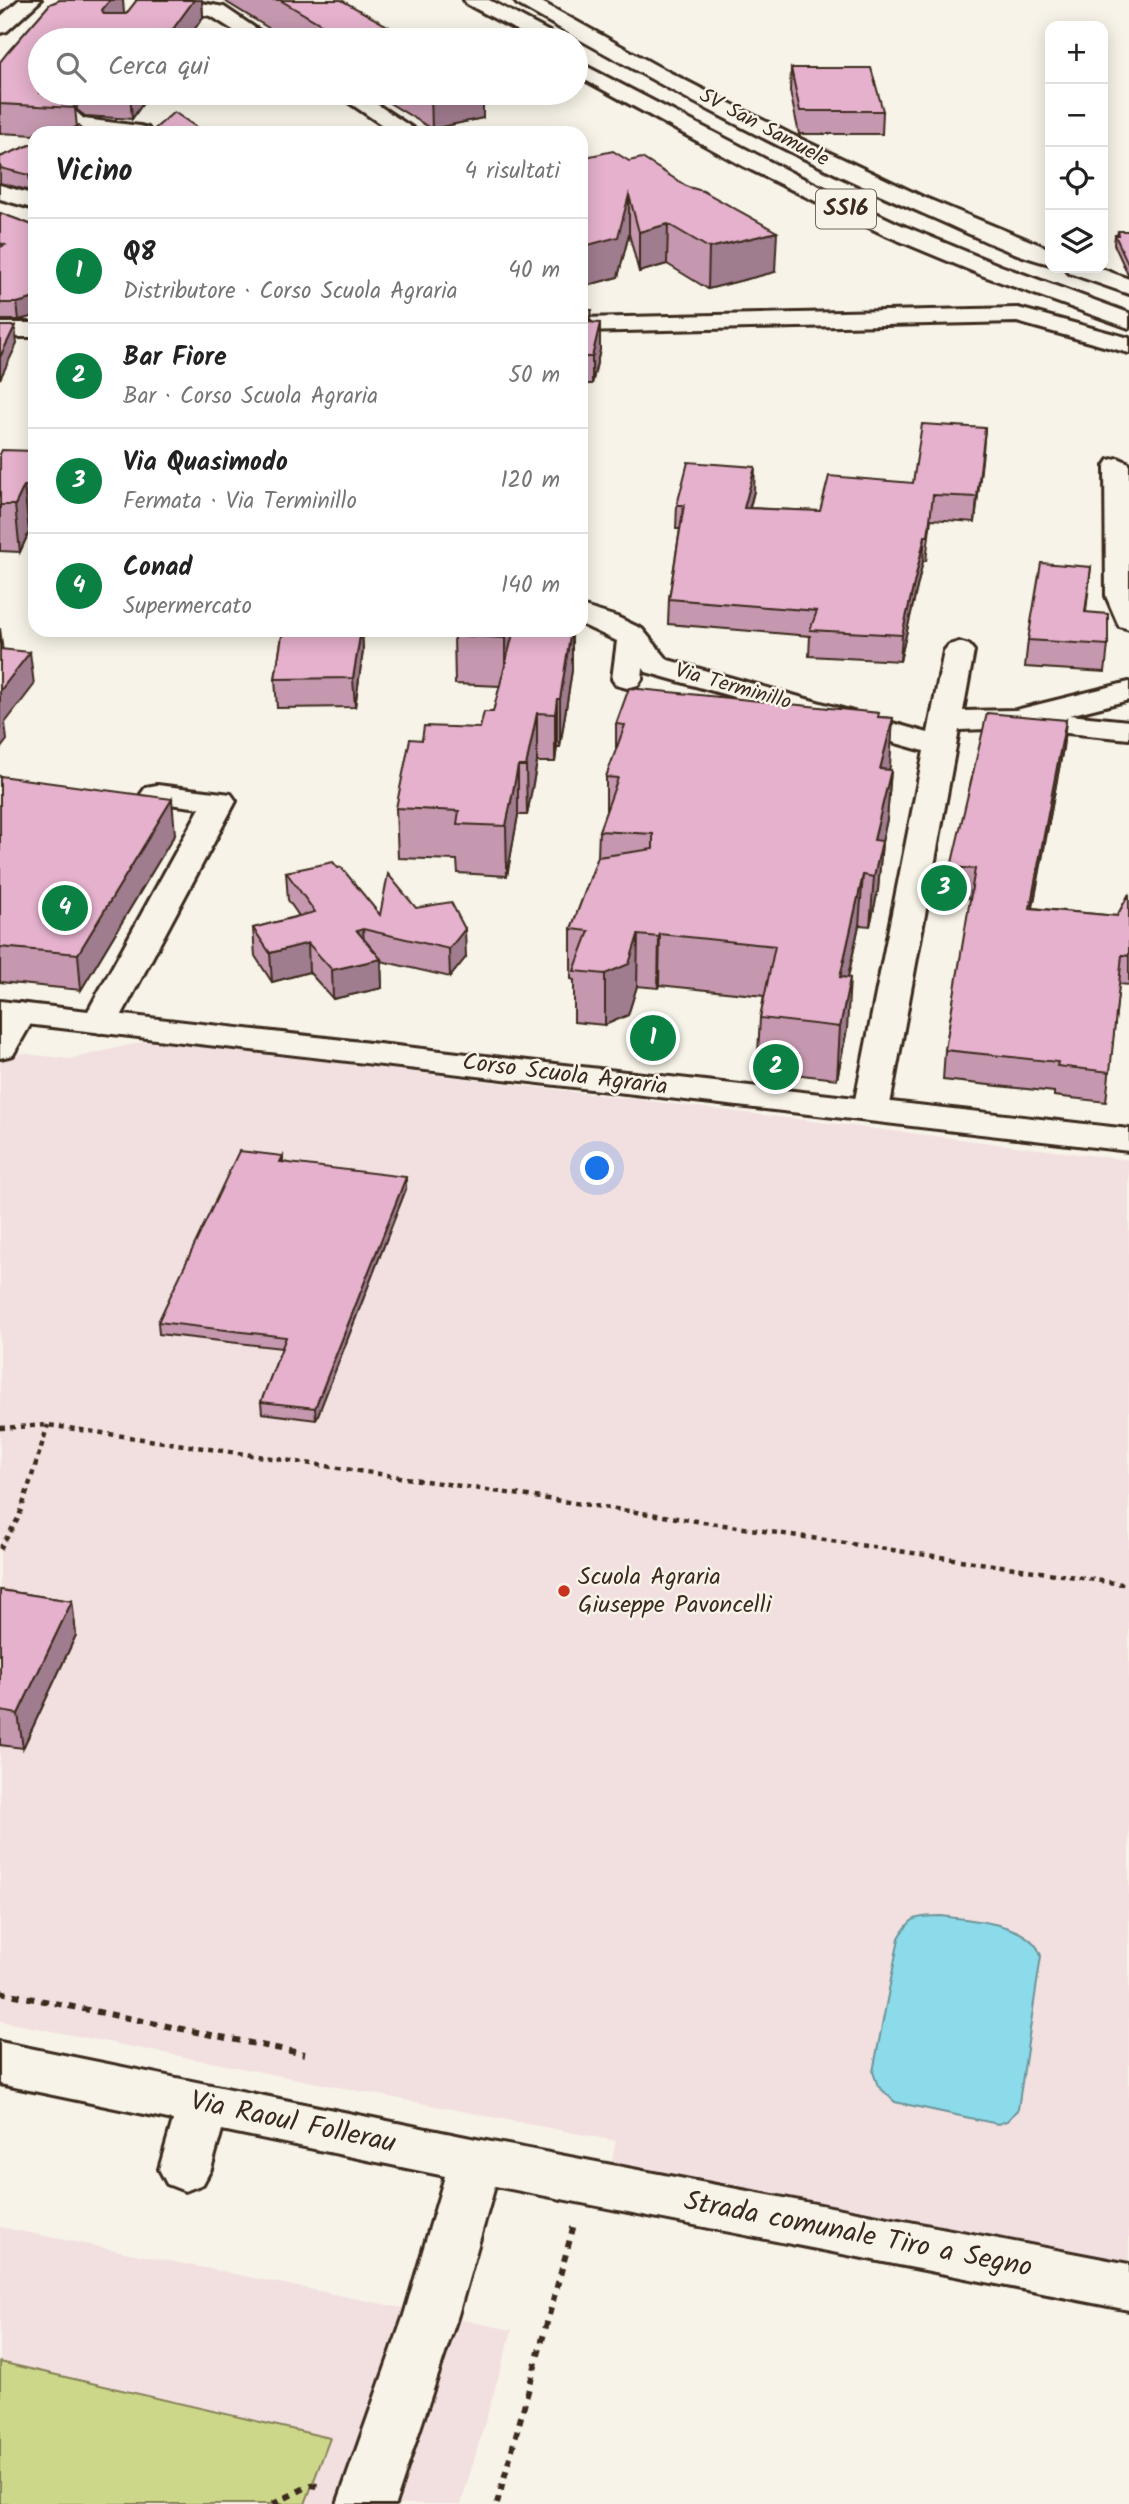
<!DOCTYPE html>
<html lang="it">
<meta charset="utf-8">
<style>
:root{--surface:#fff;--page:#f6f6f6;--text:#222;--muted:#767676;--line:#e0e0e0;--accent:#0b8043}
body{margin:0;font-family:Kalam,sans-serif;background:var(--page);color:var(--text)}
.controls{position:absolute;right:21px;top:21px;display:grid;overflow:hidden;border-radius:14px;box-shadow:0 4px 18px #0003}
.controls button{width:63px;height:63px;display:grid;place-items:center;padding:0;border:0;border-bottom:2px solid var(--line);background:var(--surface);color:var(--text);font:35px sans-serif}
.you{position:absolute;left:598px;top:1169px;width:24px;height:24px;margin:-18px;border:5px solid #fff;border-radius:50%;background:#1a73e8;box-shadow:0 0 0 10px #1a73e833}
.badge{display:grid;place-items:center;width:46px;height:46px;border-radius:50%;background:var(--accent);color:#fff;font-size:23px;font-weight:700}
.pin{position:absolute;translate:-50% -50%;border:4px solid #fff;box-shadow:0 2px 7px #0006}
.list{margin:0;padding:0;list-style:none}
h2{display:flex;justify-content:space-between;align-items:center;height:91px;margin:0;padding:0 28px;font-size:30px}
h2 small{font-size:23px;font-weight:400;color:var(--muted)}
.list li{display:grid;grid-template-columns:46px 1fr auto;gap:21px;align-items:center;box-sizing:border-box;height:105px;padding:0 28px;border-top:2px solid var(--line)}
.list b{display:block;font-size:26px;white-space:nowrap}
.list p{margin:0;font-size:23px;white-space:nowrap;color:var(--muted)}
.list em{font-size:23px;font-style:normal;color:var(--muted)}
.icon{flex:none;width:38px;height:38px;fill:none;stroke:currentColor;stroke-width:2;stroke-linecap:round;stroke-linejoin:round}
.map{position:relative;flex:none;width:1129px;height:2504px;overflow:hidden}
.search{position:absolute;background:var(--surface);box-shadow:0 4px 18px #0003;left:28px;top:28px;width:560px;height:77px;display:flex;align-items:center;gap:18px;box-sizing:border-box;padding:0 24px;border-radius:38px;color:var(--muted);font-size:26px}
.panel{position:absolute;background:var(--surface);box-shadow:0 4px 18px #0003;left:28px;top:126px;width:560px;height:511px;border-radius:21px}
.map>svg:first-child{display:block}
</style>
<div class="map">
<svg width="1129" height="2504" viewBox="0 0 1129 2504">
<rect width="100%" height="100%" fill="#f7f3e8"/>
<filter id="ink" filterUnits="userSpaceOnUse"><feTurbulence type="fractalNoise" baseFrequency=".0143" numOctaves="2"/><feDisplacementMap in="SourceGraphic" scale="14" xChannelSelector="R" yChannelSelector="G"/><feConvolveMatrix kernelMatrix="1 2 1 2 8 2 1 2 1" color-interpolation-filters="sRGB"/></filter>
<g filter="url(#ink)">
<!-- built -->
<g fill="#f2dfe0">
<polygon points="151,1040 1129,1160 1129,2271 609,2174 616,2141 0,2021 0,1051 70,1059"/>
<polygon points="0,2227 512,2330 461,2504 0,2504"/>
</g>
<!-- green -->
<polygon fill="#ccd78a" stroke="#848054" stroke-width="2" points="0,2362 330,2438 305,2504 0,2504"/>
<!-- water -->
<path fill="#8cdbea" stroke="#6c9498" stroke-width="2" d="M942 1916C971 1921 1031 1922 1041 1956L1018 2109 1007 2121 998 2124 895 2102 878 2086 873 2072 899 1938C912 1914 917 1917 942 1916Z"/>
<g fill="none" stroke-linecap="round" stroke-linejoin="round">
<defs>
<g id="minor">
<polygon points="19,0 41,0 7,31 0,33 0,17"/>
<polygon points="138,0 185,0 224,7 273,40 249,40 211,16 148,6"/>
<path d="M514 0H538L659 67 790 134 923 197 1050 249V264C1007 254 963 230 922 213 783 153 649 79 517 4Z"/>
<polygon points="65,93 86,93 74,110 84,119 140,126 148,128 151,133 77,131 69,130 51,110"/>
<polygon points="335,93 360,93 420,133 394,133"/>
<polygon points="0,185 35,195 35,209 0,199"/>
<polygon points="1065,268 1099,268 1129,279 1129,294 1069,273"/>
<polygon points="1018,308 1129,338 1129,353 1017,322 581,332 581,318"/>
<rect x="0" y="323" width="35" height="14"/>
<polygon points="1118,458 1129,463 1129,629 1119,626 1106,596 1105,466 1109,460"/>
<polygon points="581,606 617,617 642,629 668,660 928,733 944,651 949,645 959,642 969,645 974,651 963,711 1016,710 1129,682 1129,700 1069,715 1129,721 1129,739 1046,731 1035,728 1032,724 1016,728 959,730 889,1110 884,1118 871,1121 858,1118 853,1110 924,751 646,672 643,668 642,679 638,685 627,688 616,685 612,679 617,641 581,624"/>
<polygon points="157,785 231,794 236,801 118,1022 112,1029 100,1033 88,1029 82,1022 200,808 146,801 141,794 146,787"/>
<polygon points="20,1003 32,1006 37,1013 13,1055 0,1058 0,1017 8,1006"/>
<polygon points="0,2042 476,2139 1129,2264 1129,2310 495,2186 458,2315 395,2504 337,2504 404,2315 445,2176 222,2130 211,2169 203,2184 185,2191 167,2184 159,2169 173,2120 0,2084"/>
</g>
<polygon id="major" points="0,1001 1129,1129 1129,1151 0,1021"/>
<g id="highway">
<polygon points="464,0 489,0 557,36 560,40 535,40 467,4"/>
<polygon points="576,61 794,174 899,224 1001,266 1129,313 1129,328 984,276 883,234 743,166 576,75"/>
</g>
</defs>
<!-- minor casing -->
<use href="#minor" stroke="#3b2a1e" stroke-width="6"/>
<!-- major casing -->
<use href="#major" stroke="#3b2a1e" stroke-width="6"/>
<!-- highway casing -->
<use href="#highway" stroke="#3b2a1e" stroke-width="6"/>
<!-- path-far1 -->
<g stroke="#3b2a1e" stroke-width="4.5" stroke-dasharray="5 5" stroke-linecap="butt">
<polyline points="0,1428 48,1425 1129,1585"/>
<polyline points="0,1549 19,1517 48,1425"/>
</g>
<!-- path -->
<g stroke="#3b2a1e" stroke-width="6" stroke-dasharray="7 7" stroke-linecap="butt">
<polyline points="0,1992 305,2054"/>
<polyline points="273,2504 311,2485 323,2487"/>
<polyline points="497,2504 575,2221"/>
</g>
<!-- minor -->
<use href="#minor" fill="#f7f3e8" fill-rule="evenodd"/>
<!-- major -->
<use href="#major" fill="#f7f3e8" fill-rule="evenodd"/>
<!-- highway -->
<use href="#highway" fill="#f7f3e8" fill-rule="evenodd"/>
</g>
<!-- wall -->
<g fill="#c598af" stroke="#3b2a1e" stroke-width="2">
<polygon points="60,0 123,0 123,14 126,14 137,0 202,0 203,17 187,40 40,40 40,93 62,93 59,96 64,102 73,104 75,108 77,127 79,126 83,133 35,133 35,135 0,133 0,62 8,52 50,4"/>
<polygon points="223,0 341,0 412,40 288,40"/>
<polygon points="791,68 883,111 882,134 799,134 790,91"/>
<polygon points="76,93 150,93 132,119 85,116 77,110"/>
<polygon points="373,93 483,93 483,118 432,129"/>
<polygon points="35,143 31,191 0,183 0,157"/>
<polygon points="581,158 775,272 708,289 667,264 639,272 629,234 618,277 581,287"/>
<polygon points="0,213 35,226 35,316 19,320 0,320"/>
<polygon points="1118,231 1129,231 1129,277 1114,244 1115,235 1117,235"/>
<polygon points="581,310 592,322 600,350 592,384 583,384 581,391"/>
<polygon points="985,428 975,522 931,519 926,561 923,561 900,661 809,656 810,636 668,624 669,599 680,529 676,529 677,505 754,491 750,508 820,511 913,483"/>
<polygon points="35,451 32,532 29,532 20,552 0,551 0,454"/>
<polygon points="1091,567 1086,612 1108,645 1105,672 1025,667 1028,640"/>
<polygon points="283,630 362,630 363,651 355,707 277,708 275,679"/>
<polygon points="454,635 512,637 572,670 560,747 557,747 555,762 537,762 527,815 518,815 507,876 458,873 457,860 398,858 396,808 422,740 480,728 493,712 500,686 455,684"/>
<polygon points="879,717 893,718 889,770 891,770 887,819 882,842 878,890 870,926 859,925 848,978 847,1029 837,1079 757,1070 760,1018 764,996 659,985 658,988 637,986 628,1015 605,1025 574,1022 574,980 571,979 571,929 598,857 599,831 606,812 606,777 616,751 616,724"/>
<polygon points="1066,720 1063,748 1033,908 1117,916 1129,894 1129,985 1119,984 1106,1102 1054,1096 1054,1092 943,1080 945,1050 971,898 949,895 951,867"/>
<polygon points="0,776 175,834 81,990 0,982"/>
<polygon points="338,868 380,915 416,908 466,957 450,977 381,961 382,988 333,999 309,972 272,982 255,956 253,928 299,916 288,900 286,872"/>
<polygon points="283,1156 283,1162 406,1189 316,1420 262,1413 261,1402 282,1348 159,1334 158,1322"/>
<polygon points="0,1590 72,1601 76,1635 23,1748 0,1745"/>
</g>
<!-- shaded-wall -->
<g fill="#a07c8f" stroke="#3b2a1e" stroke-width="2">
<polygon points="110,0 123,0 124,13 104,38 102,10"/>
<polygon points="194,0 202,0 203,17 187,40 165,40"/>
<polygon points="130,93 150,93 132,119"/>
<polygon points="431,93 483,93 483,118 432,129"/>
<polygon points="35,173 35,189 31,191 29,175"/>
<polygon points="629,195 629,234 618,277 581,287 581,247"/>
<polygon points="668,224 667,264 639,272 639,232"/>
<polygon points="777,232 775,272 708,289 709,248"/>
<polygon points="35,298 35,316 19,320 17,303"/>
<polygon points="600,323 600,350 592,384 592,357"/>
<polygon points="15,326 17,344 0,379 0,357"/>
<polygon points="583,357 583,384 581,391 581,364"/>
<polygon points="985,428 983,452 975,522 977,497"/>
<polygon points="755,467 754,491 743,532 744,508"/>
<polygon points="35,469 35,525 32,532 27,486"/>
<polygon points="24,486 29,532 20,552 15,505"/>
<polygon points="925,536 923,561 900,661 902,635"/>
<polygon points="0,628 4,661 0,666"/>
<polygon points="361,630 362,630 363,651 355,707 353,678"/>
<polygon points="507,630 512,630 512,658 505,686 505,638"/>
<polygon points="571,630 572,630 572,670 560,747 560,699"/>
<polygon points="30,652 34,685 5,723 7,740 0,749 0,691"/>
<polygon points="557,699 557,747 555,762 555,714"/>
<polygon points="537,713 537,762 527,815 526,766"/>
<polygon points="893,718 890,766 877,818 880,769"/>
<polygon points="1066,720 1063,748 1027,936 1030,908"/>
<polygon points="518,766 518,815 507,876 506,826"/>
<polygon points="891,770 887,819 882,842 878,890 870,926 874,877 874,840"/>
<polygon points="172,799 175,834 81,990 78,954"/>
<polygon points="863,875 859,925 837,1028 840,977"/>
<polygon points="363,929 365,958 357,931"/>
<polygon points="465,929 466,957 450,977 449,949"/>
<polygon points="660,934 659,985 658,988 659,937"/>
<polygon points="638,935 637,986 628,1015 605,1025 605,974"/>
<polygon points="308,943 309,972 272,982 270,953"/>
<polygon points="381,959 382,988 333,999 332,970"/>
<polygon points="850,978 847,1029 837,1079 840,1027"/>
<polygon points="406,1177 406,1189 316,1420 315,1408"/>
<polygon points="72,1601 76,1635 23,1748 18,1714"/>
</g>
<!-- building -->
<g fill="#e5b1cc" stroke="#3b2a1e" stroke-width="2">
<polygon points="60,0 110,0 102,10 104,14 126,14 137,0 194,0 165,40 40,40 40,93 56,93 64,102 73,104 75,108 0,104 0,62 8,52 50,4"/>
<polygon points="280,0 341,0 412,40 348,40"/>
<polygon points="791,68 871,68 883,111 800,111"/>
<polygon points="174,112 205,133 150,133"/>
<polygon points="79,126 83,133 60,133"/>
<polygon points="35,143 35,173 29,175 0,168 0,157"/>
<polygon points="613,151 629,161 642,158 688,187 703,191 777,232 709,248 668,224 639,232 629,195 618,237 581,247 581,158"/>
<polygon points="0,213 35,226 35,298 17,303 0,303 0,247 5,245 0,243"/>
<polygon points="1118,231 1129,231 1129,266 1115,235 1119,235"/>
<polygon points="581,310 592,310 588,322 600,323 592,357 583,357 581,364"/>
<polygon points="0,326 15,326 0,357"/>
<polygon points="922,424 985,428 977,497 933,495 928,536 925,536 902,635 810,630 817,611 669,599 684,505 677,505 688,462 755,467 744,508 820,511 829,476 913,483"/>
<polygon points="2,450 35,451 35,469 27,486 24,486 15,505 0,505 0,454"/>
<polygon points="1041,563 1091,567 1085,612 1108,614 1108,645 1028,640"/>
<polygon points="283,630 361,630 353,678 275,679"/>
<polygon points="455,630 507,630 505,638 454,635"/>
<polygon points="514,630 571,630 560,699 557,699 555,714 537,713 526,766 518,766 506,826 457,824 459,811 396,808 410,739 422,740 424,726 480,728 484,712 493,712"/>
<polygon points="0,649 30,652 0,691"/>
<polygon points="629,688 879,713 878,717 893,718 880,769 891,770 874,840 882,841 874,877 863,875 840,977 850,978 840,1027 760,1018 775,946 660,934 659,937 638,935 629,964 605,974 574,971 589,931 571,929 598,857 653,849 653,834 599,831 618,778 606,777 625,725 616,724"/>
<polygon points="987,713 1066,720 1030,908 1117,916 1129,894 1129,956 1122,955 1110,1072 1057,1066 1058,1062 945,1050 975,869 951,867"/>
<polygon points="0,776 172,799 78,954 0,947"/>
<polygon points="333,862 338,868 341,867 380,915 388,874 416,908 451,902 465,929 449,949 363,929 357,931 381,959 332,970 308,943 270,953 253,928 315,912 286,872"/>
<polygon points="239,1151 283,1156 280,1162 406,1177 315,1408 261,1402 286,1337 158,1322"/>
<polygon points="0,1590 72,1601 18,1714 0,1711"/>
</g>
</g>
<!-- markers -->
<circle fill="#c8321e" stroke="#f7f3e8" stroke-width="2.5" cx="564" cy="1591" r="7"/>
<g text-anchor="middle" dominant-baseline="central" stroke-width="5" stroke-linejoin="round" paint-order="stroke">
<!-- far-street labels -->
<g font-size="21" fill="#3b2a1e" stroke="#f7f3e8">
<text transform="translate(764 128) rotate(28)">SV San Samuele</text>
<text transform="translate(733 687) rotate(16)">Via Terminillo</text>
</g>
<!-- shield labels -->
<rect fill="#f7f3e8" stroke="#73665b" stroke-width="2" x="816" y="189.5" width="60" height="39" rx="5"/>
<g font-size="23" font-weight="bold" fill="#3b2a1e">
<text x="846" y="209">SS16</text>
</g>
<!-- street labels -->
<g font-size="24" fill="#3b2a1e" stroke="#f7f3e8">
<text transform="translate(565 1075) rotate(7)">Corso Scuola Agraria</text>
</g>
<!-- poi labels -->
<g font-size="24" fill="#3b2a1e" stroke="#f7f3e8" text-anchor="start">
<text x="578" y="1577">Scuola Agraria<tspan x="578" dy="28">Giuseppe Pavoncelli</tspan></text>
</g>
<!-- near-street labels -->
<g font-size="28" fill="#3b2a1e" stroke="#f7f3e8">
<text transform="translate(293 2123) rotate(12)">Via Raoul Follerau</text>
<text transform="translate(858 2235) rotate(11)">Strada comunale Tiro a Segno</text>
</g>
</g>
</svg>
<div class="controls">
<button>+</button>
<button>−</button>
<button><svg class="icon" aria-label="locate" viewBox="0 0 24 24"><circle cx="12" cy="12" r="6"/><path d="M12 2v4M12 18v4M2 12h4M18 12h4"/></svg></button>
<button><svg class="icon" aria-label="layers" viewBox="0 0 24 24"><path d="M12 4l9 5-9 5-9-5zM3 14l9 5 9-5"/></svg></button>
</div>
<div class="you"></div>
<div class="pin badge" style="left:653px;top:1038px">1</div>
<div class="pin badge" style="left:776px;top:1067px">2</div>
<div class="pin badge" style="left:944px;top:888px">3</div>
<div class="pin badge" style="left:65px;top:908px">4</div>
<div class="search"><svg class="icon" aria-label="search" viewBox="0 0 24 24"><circle cx="10" cy="10" r="6"/><path d="M15 15l6 6"/></svg>Cerca qui</div>
<section class="panel">
<h2>Vicino<small>4 risultati</small></h2>
<ul class="list">
<li><span class="badge">1</span><div><b>Q8</b><p>Distributore · Corso Scuola Agraria</p></div><em>40 m</em></li>
<li><span class="badge">2</span><div><b>Bar Fiore</b><p>Bar · Corso Scuola Agraria</p></div><em>50 m</em></li>
<li><span class="badge">3</span><div><b>Via Quasimodo</b><p>Fermata · Via Terminillo</p></div><em>120 m</em></li>
<li><span class="badge">4</span><div><b>Conad</b><p>Supermercato</p></div><em>140 m</em></li>
</ul>
</section>
</div>
